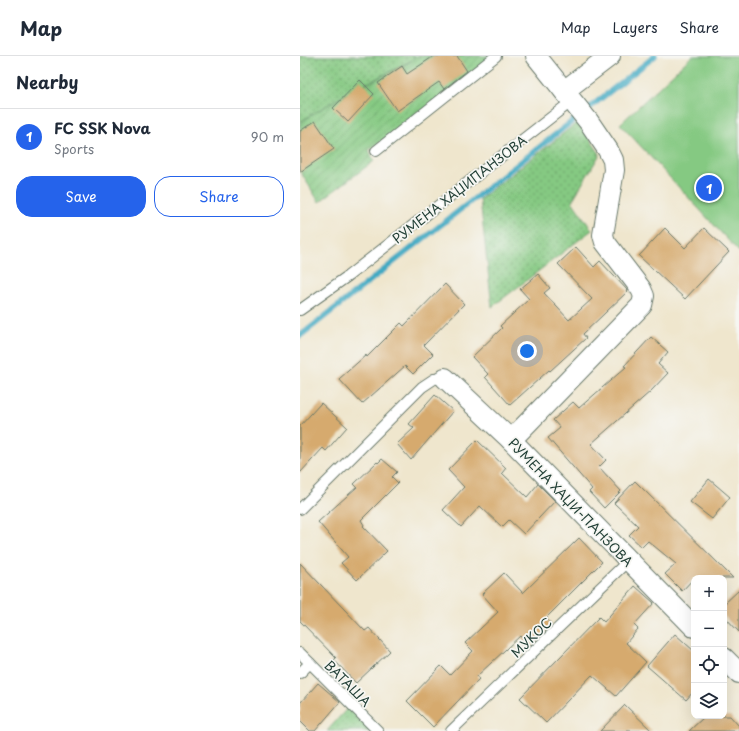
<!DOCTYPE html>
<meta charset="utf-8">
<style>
:root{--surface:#fff;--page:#f2f2f3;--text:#1f2937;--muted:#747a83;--line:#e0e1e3;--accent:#2563eb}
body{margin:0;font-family:"Playpen Sans",sans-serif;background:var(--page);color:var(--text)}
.controls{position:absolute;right:12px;bottom:12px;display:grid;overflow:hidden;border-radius:8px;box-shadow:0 4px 16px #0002}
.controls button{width:36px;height:36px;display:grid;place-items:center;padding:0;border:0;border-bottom:1px solid var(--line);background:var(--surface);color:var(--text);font:20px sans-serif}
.you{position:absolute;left:227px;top:295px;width:14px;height:14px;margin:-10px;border:3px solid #fff;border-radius:50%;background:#1a73e8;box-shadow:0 0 0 6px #1a73e833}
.badge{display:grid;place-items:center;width:26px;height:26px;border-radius:50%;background:var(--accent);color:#fff;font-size:13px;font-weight:700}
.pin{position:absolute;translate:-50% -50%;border:2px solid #fff;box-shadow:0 1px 4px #0006}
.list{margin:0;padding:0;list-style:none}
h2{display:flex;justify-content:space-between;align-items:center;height:52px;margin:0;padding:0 16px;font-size:17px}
h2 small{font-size:13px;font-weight:400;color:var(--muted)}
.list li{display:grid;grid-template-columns:26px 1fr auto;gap:12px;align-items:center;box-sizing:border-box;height:56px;padding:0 16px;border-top:1px solid var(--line)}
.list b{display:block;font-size:15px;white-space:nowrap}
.list p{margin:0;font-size:13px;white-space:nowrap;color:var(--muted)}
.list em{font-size:13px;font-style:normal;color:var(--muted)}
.actions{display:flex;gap:8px;padding:12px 16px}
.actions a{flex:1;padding:9px 0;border:1px solid var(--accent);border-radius:16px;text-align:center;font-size:14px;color:var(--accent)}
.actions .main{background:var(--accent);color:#fff}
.icon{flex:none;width:22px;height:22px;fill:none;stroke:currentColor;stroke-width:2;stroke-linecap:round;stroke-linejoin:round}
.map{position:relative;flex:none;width:439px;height:675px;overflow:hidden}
header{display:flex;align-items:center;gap:24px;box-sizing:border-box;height:56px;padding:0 20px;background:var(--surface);border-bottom:1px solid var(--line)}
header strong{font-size:19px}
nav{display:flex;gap:22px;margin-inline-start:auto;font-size:14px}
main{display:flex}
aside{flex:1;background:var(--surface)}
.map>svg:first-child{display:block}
</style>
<header>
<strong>Map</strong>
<nav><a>Map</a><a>Layers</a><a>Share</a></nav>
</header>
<main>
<aside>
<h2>Nearby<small></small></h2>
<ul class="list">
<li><span class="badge">1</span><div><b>FC SSK Nova</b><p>Sports</p></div><em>90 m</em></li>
</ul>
<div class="actions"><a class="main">Save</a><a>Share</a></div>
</aside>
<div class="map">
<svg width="439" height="675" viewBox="0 0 439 675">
<defs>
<pattern id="grass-dots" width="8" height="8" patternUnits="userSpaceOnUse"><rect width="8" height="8" fill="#85c982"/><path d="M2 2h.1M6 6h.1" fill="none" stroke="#6ca46b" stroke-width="1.8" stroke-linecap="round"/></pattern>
<pattern id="garden-furrows" width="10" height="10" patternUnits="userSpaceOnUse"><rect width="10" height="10" fill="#85c982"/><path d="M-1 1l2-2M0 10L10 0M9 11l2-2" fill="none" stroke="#6ca46b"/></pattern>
</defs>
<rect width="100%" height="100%" fill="#f6f6f2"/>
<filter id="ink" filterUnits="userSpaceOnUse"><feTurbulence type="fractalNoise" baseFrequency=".025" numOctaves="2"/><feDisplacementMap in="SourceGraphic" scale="8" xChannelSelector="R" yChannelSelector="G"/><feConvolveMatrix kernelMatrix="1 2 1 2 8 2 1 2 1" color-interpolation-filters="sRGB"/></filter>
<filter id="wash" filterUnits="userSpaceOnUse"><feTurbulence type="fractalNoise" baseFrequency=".012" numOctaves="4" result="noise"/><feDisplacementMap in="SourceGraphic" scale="16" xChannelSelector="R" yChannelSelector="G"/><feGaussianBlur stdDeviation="0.9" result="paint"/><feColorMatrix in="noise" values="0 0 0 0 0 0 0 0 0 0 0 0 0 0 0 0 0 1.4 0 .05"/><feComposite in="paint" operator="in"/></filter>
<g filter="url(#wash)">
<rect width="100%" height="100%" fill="#efe6cd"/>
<!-- grass -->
<g fill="url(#grass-dots)" stroke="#52835b">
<polygon points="0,0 113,0 114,3 39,42 0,66"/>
<polygon points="278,66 300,98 272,145 292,174 192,251 180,143"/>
<polygon points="51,648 78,675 27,675"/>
</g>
<!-- garden -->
<polygon fill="url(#garden-furrows)" stroke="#52835b" points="113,0 194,0 133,49 69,94 74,105 19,146 0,115 0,66 39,42 108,7 114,3"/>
<!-- pitch -->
<polygon fill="#85c982" stroke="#52835b" points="392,0 439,0 439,196 320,68"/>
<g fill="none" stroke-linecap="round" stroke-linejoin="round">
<!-- stream -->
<polyline stroke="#43aac3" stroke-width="5.5" points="0,280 355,0"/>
</g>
<g id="blocks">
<!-- building -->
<g fill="#d6aa6e">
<polygon points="134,0 157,0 167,15 144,33 139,26 97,55 78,27 102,10 107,18"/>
<polygon points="60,24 74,38 48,66 33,52"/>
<polygon points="15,65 34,93 0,116 0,75"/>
<polygon points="365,172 385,192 404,172 429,196 385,243 339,200"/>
<polygon points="276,191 294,211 300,205 328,235 283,278 286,282 250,315 249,314 210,349 185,321 188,318 172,301 202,272 200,270 229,243 220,233 238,218 250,232 244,237 269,264 292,243 258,208"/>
<polygon points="145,228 164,248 124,289 133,298 113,318 105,310 62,348 39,323 66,299 67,301 101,267 104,270"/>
<polygon points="351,281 368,296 358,308 368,317 351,335 291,388 306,404 299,411 321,435 304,452 289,436 292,433 248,382 260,372 253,364 273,346 279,352 326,311 324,310"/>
<polygon points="135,339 153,355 111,404 97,388 114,372 109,368"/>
<polygon points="21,347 47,371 26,395 23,392 0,417 0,370"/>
<polygon points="177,384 206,412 202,417 227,441 238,428 255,445 224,478 209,464 202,471 180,450 161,471 143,454 164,431 148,414"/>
<polygon points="82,403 97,416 92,421 98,427 61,464 64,469 63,470 87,495 57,524 41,507 48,501 18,466 57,431 54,428 77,406 78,407"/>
<polygon points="409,423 430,441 412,463 390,446"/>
<polygon points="335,425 433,522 394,522 382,535 365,518 376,508 348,485 342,491 329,479 338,470 314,447"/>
<polygon points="279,482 302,506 246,562 252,569 230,590 220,580 177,620 179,623 133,671 107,645 141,610 150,619 173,595 165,587 198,556 182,538 204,517 223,537"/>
<polygon points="0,507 65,575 69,572 90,595 56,627 34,604 36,602 0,565"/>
<polygon points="335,530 354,547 334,569 338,573 326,587 346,606 316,640 292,619 246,667 220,642 299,561 304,566"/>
<polygon points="439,534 439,576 424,560 424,548"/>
<polygon points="375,578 394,595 394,635 386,644 347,610"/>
<polygon points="18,627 40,646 15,675 10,675 0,665 0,647"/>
<polygon points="325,649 352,675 300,675"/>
<polygon points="405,660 430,660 439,670 439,675 389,675"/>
</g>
</g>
</g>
<g filter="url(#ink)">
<use href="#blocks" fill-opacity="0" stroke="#68786a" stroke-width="1"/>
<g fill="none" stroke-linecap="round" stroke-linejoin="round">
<defs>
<g id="service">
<polyline points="76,95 196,0"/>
<polyline points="0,254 48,220 272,45"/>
<polyline points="0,453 122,331 134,323 145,322"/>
<polyline points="0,597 78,675"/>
<polyline points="0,617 10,607"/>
<polyline points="151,675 328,505"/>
</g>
<g id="minor">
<polyline points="264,35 310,0"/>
<polyline points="145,322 211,384 394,571"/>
<polyline points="211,384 342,249 344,240 341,233 305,186 303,179 314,114 313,104 308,94 289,66 236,0"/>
<polyline points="424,602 439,617"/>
</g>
</defs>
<!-- service casing -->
<use href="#service" stroke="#68786a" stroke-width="12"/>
<!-- minor casing -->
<use href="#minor" stroke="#68786a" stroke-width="22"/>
<!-- service -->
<use href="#service" stroke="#fff" stroke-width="10"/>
<!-- minor -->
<use href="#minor" stroke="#fff" stroke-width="20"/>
</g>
</g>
<g text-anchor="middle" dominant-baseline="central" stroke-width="3.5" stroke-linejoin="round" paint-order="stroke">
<!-- street labels -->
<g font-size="13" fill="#1f3d34" stroke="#f6f6f2">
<text transform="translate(159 133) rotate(-38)">РУМЕНА ХАЏИПАНЗОВА</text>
<text transform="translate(271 446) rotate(46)">РУМЕНА ХАЏИ-ПАНЗОВА</text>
<text transform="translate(231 581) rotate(-44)">МУКОС</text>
<text transform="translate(48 627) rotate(45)">ВАТАША</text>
</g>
</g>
</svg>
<div class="controls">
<button>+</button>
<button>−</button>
<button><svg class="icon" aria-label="locate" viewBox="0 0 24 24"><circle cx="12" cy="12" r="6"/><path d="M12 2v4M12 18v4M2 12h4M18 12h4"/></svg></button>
<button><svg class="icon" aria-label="layers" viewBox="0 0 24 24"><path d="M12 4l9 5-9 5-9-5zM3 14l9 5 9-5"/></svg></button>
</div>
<div class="you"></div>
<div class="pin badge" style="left:409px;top:132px">1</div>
</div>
</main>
